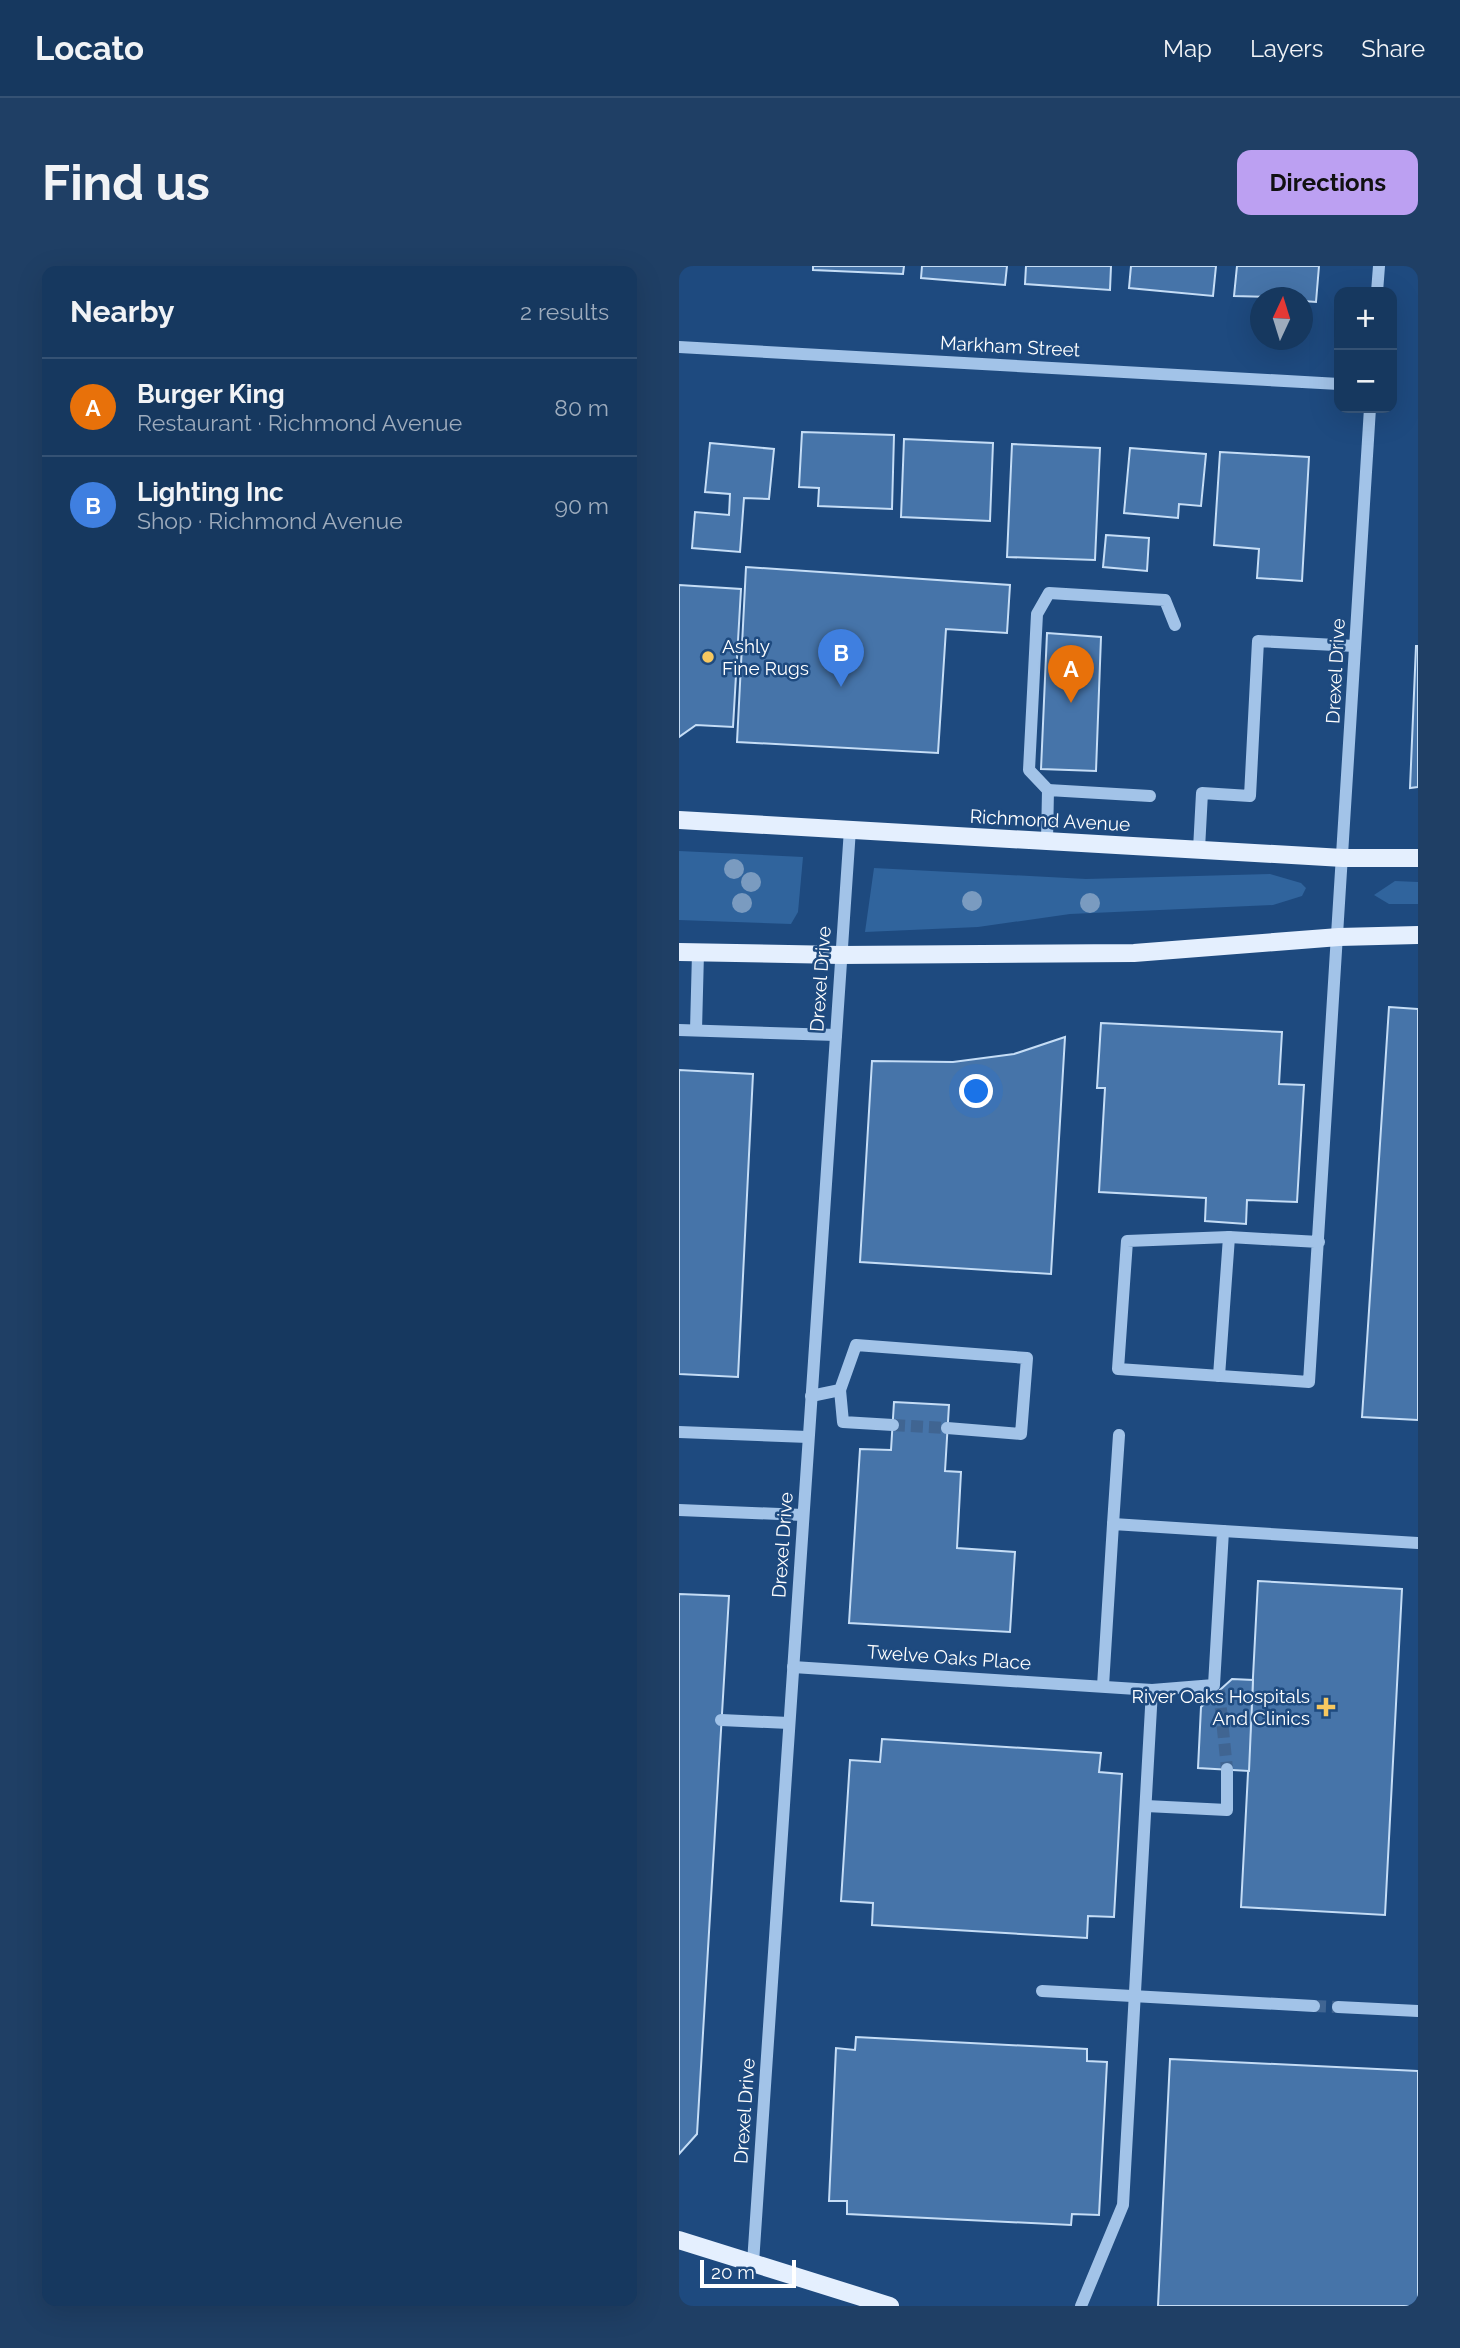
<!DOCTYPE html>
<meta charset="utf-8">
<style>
:root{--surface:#16385f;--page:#1f3f65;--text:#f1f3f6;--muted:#9eacbd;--line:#355274;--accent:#bca0f2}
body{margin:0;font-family:Raleway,sans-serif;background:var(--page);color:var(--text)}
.controls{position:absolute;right:21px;top:21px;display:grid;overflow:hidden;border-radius:14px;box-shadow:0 7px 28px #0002}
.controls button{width:63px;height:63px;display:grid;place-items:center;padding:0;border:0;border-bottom:2px solid var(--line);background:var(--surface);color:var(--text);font:35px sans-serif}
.compass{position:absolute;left:571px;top:21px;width:63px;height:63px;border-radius:50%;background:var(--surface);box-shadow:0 7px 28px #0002;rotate:4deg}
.scale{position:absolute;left:21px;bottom:18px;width:96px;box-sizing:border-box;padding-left:7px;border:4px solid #fff;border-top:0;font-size:19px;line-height:24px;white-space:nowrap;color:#fff;-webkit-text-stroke:5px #1e4a7f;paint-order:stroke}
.you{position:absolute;left:298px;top:826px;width:24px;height:24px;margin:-18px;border:5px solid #fff;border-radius:50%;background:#1a73e8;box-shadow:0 0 0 10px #1a73e833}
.badge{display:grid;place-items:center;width:46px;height:46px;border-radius:50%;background:var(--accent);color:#fff;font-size:23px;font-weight:700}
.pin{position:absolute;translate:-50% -58px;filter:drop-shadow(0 2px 4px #0008)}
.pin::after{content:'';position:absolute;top:37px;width:24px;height:21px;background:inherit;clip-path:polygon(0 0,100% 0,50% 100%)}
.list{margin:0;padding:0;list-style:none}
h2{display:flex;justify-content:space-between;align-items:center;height:91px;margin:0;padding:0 28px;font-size:30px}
h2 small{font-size:23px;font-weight:400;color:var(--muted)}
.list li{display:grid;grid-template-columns:46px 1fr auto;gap:21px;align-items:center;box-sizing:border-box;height:98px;padding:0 28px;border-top:2px solid var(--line)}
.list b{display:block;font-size:26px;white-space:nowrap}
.list p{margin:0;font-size:23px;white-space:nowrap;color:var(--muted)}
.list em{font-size:23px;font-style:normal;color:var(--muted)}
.map{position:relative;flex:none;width:739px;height:2040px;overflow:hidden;border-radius:14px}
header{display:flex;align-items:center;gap:42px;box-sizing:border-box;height:98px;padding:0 35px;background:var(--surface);border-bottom:2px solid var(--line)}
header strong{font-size:33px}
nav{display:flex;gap:38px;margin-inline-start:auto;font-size:24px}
.intro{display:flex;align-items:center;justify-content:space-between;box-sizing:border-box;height:168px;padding:0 42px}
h1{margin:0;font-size:49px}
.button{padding:18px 32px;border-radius:14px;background:var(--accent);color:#111;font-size:24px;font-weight:700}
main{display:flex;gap:42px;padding:0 42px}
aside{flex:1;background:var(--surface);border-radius:14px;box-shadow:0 7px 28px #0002}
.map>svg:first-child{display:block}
</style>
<header>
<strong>Locato</strong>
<nav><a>Map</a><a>Layers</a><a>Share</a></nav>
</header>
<div class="intro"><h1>Find us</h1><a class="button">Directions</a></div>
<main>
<aside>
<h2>Nearby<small>2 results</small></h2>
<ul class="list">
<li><span class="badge" style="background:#e8710a">A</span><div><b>Burger King</b><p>Restaurant · Richmond Avenue</p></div><em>80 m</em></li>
<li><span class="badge" style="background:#3f7fe0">B</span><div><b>Lighting Inc</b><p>Shop · Richmond Avenue</p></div><em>90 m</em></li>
</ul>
</aside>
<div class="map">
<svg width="739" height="2040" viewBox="0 0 739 2040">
<rect width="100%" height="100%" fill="#1e4a7f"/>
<!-- green -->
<g fill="#30649d">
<polygon points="0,585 124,591 119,646 112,658 0,654"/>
<polygon points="195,602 407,613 591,608 622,617 627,622 623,630 594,639 391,648 299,661 186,666"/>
<polygon points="716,615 739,616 739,638 710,638 695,629"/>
</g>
<!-- building -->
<g fill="#4674a9" stroke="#c5ddf6" stroke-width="2">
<polygon points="134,0 225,0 224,8 134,4"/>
<polygon points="243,0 328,0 326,19 242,12"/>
<polygon points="347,0 432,0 431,24 346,18"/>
<polygon points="452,0 537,0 534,30 450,22"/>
<polygon points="558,0 640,0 637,36 624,35 624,32 555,30"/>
<polygon points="123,166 215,169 213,243 139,240 140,222 120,221"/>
<polygon points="225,173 314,177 311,255 222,251"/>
<polygon points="31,177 95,183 90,233 65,232 61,286 13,282 16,246 50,249 51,228 26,226"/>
<polygon points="333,178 421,182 416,294 328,291"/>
<polygon points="451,182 527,188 522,240 500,238 499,252 445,247"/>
<polygon points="541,186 630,191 623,315 578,312 580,283 535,279"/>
<polygon points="427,269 470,272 468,305 424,301"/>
<polygon points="67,301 331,319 328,367 267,363 259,487 58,476"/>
<polygon points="0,319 62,323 54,461 17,459 0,471"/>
<polygon points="368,367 422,371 417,505 362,503"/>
<polygon points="737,380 739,380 739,521 731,522"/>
<polygon points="710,741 739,743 739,1154 683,1151"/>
<polygon points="422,757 603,766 600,818 625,819 618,936 568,934 567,958 526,955 527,932 420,926 426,822 418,822"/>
<polygon points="386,771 372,1008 181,996 193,795 274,796 335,788"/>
<polygon points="0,804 74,808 59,1111 0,1108"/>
<polygon points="215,1136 270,1139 266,1205 282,1206 278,1282 336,1286 331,1366 170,1357 181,1183 212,1184"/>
<polygon points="579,1315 723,1323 706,1649 562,1641"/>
<polygon points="0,1328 50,1330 18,1868 0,1888"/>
<polygon points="553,1413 574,1414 570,1505 519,1502 522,1441"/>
<polygon points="203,1473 422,1487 420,1506 443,1508 435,1651 409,1650 408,1672 193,1659 194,1637 162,1635 171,1494 201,1496"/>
<polygon points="177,1771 408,1783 408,1795 428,1796 420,1949 393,1948 392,1959 168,1948 168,1935 150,1935 157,1782 176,1784"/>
<polygon points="491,1793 739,1805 739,2040 479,2040"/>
</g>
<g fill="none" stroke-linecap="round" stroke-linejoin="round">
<!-- minor-tunnel -->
<g stroke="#406592" stroke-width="12" stroke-dasharray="12 6" stroke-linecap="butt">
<polyline points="214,1159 268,1162"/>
<polyline points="540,1424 548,1503"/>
<polyline points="635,1740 659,1741"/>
</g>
<!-- minor -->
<g stroke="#a2c3e8" stroke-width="12">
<polyline points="698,26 700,0"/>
<polyline points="0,81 660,118"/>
<polyline points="369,524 350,504 358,348 370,327 486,334 496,359"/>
<polyline points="368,575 369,524 471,530"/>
<polyline points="520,583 523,527 571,530 579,375 676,380"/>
<polyline points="0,764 157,769"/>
<polyline points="17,764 19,687"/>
<path d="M640 976 550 971 448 975 439 1103 630 1116C653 791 671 466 691 142"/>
<polyline points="540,1110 550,971"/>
<polyline points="161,1124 164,1156 214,1159"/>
<polyline points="132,1130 161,1124 177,1079 348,1092 342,1168 268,1162"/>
<polyline points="0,1166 129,1171"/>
<polyline points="0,1244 124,1249"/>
<polyline points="434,1258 440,1169"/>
<polyline points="544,1265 739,1277"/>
<polyline points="114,1401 473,1424 535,1419 544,1265 434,1258 424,1420"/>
<polyline points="42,1454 110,1457"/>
<polyline points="467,1540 548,1544 548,1503"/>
<polyline points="363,1725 635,1740"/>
<polyline points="659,1741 739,1745"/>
<polyline points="74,1997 171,563"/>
<polyline points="402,2040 444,1939 473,1424"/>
</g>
<!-- major -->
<g stroke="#e4effe" stroke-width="18">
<polyline points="0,554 664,592 739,592"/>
<polyline points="0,686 162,689 455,687 660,671 739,669"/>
<polyline points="0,1974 211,2040"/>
</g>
</g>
<!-- trees -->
<g fill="#7a9bc0">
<circle cx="55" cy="603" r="10"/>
<circle cx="72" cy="616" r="10"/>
<circle cx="293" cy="635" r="10"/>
<circle cx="63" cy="637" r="10"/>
<circle cx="411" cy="637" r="10"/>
</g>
<!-- markers -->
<g fill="#f7c860" stroke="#1e4a7f" stroke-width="2.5">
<circle cx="29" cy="391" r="7"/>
<path d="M643.5 1430.5h7v7h7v7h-7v7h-7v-7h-7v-7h7z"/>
</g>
<g text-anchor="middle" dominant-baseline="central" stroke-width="5" stroke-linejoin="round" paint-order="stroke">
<!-- street labels -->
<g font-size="19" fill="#fff" stroke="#1e4a7f">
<text transform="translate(331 80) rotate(3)">Markham Street</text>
<text transform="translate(656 405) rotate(-87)">Drexel Drive</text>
<text transform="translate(371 554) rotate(3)">Richmond Avenue</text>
<text transform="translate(141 713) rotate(-86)">Drexel Drive</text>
<text transform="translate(103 1279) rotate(-86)">Drexel Drive</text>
<text transform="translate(270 1391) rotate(4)">Twelve Oaks Place</text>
<text transform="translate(65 1845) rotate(-86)">Drexel Drive</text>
</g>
<!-- poi labels -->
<g font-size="19" fill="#fff" stroke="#1e4a7f" text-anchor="start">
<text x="43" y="380">Ashly<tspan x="43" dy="22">Fine Rugs</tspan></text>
<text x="631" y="1430" text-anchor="end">River Oaks Hospitals<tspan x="631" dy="22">And Clinics</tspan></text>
</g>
</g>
</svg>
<div class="controls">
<button>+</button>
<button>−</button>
</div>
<svg class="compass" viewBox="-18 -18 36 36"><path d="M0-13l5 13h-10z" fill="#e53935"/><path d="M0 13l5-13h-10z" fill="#9eacbd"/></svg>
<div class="scale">20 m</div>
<div class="you"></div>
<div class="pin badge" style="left:392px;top:437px;background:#e8710a">A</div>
<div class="pin badge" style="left:162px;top:421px;background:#3f7fe0">B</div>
</div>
</main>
